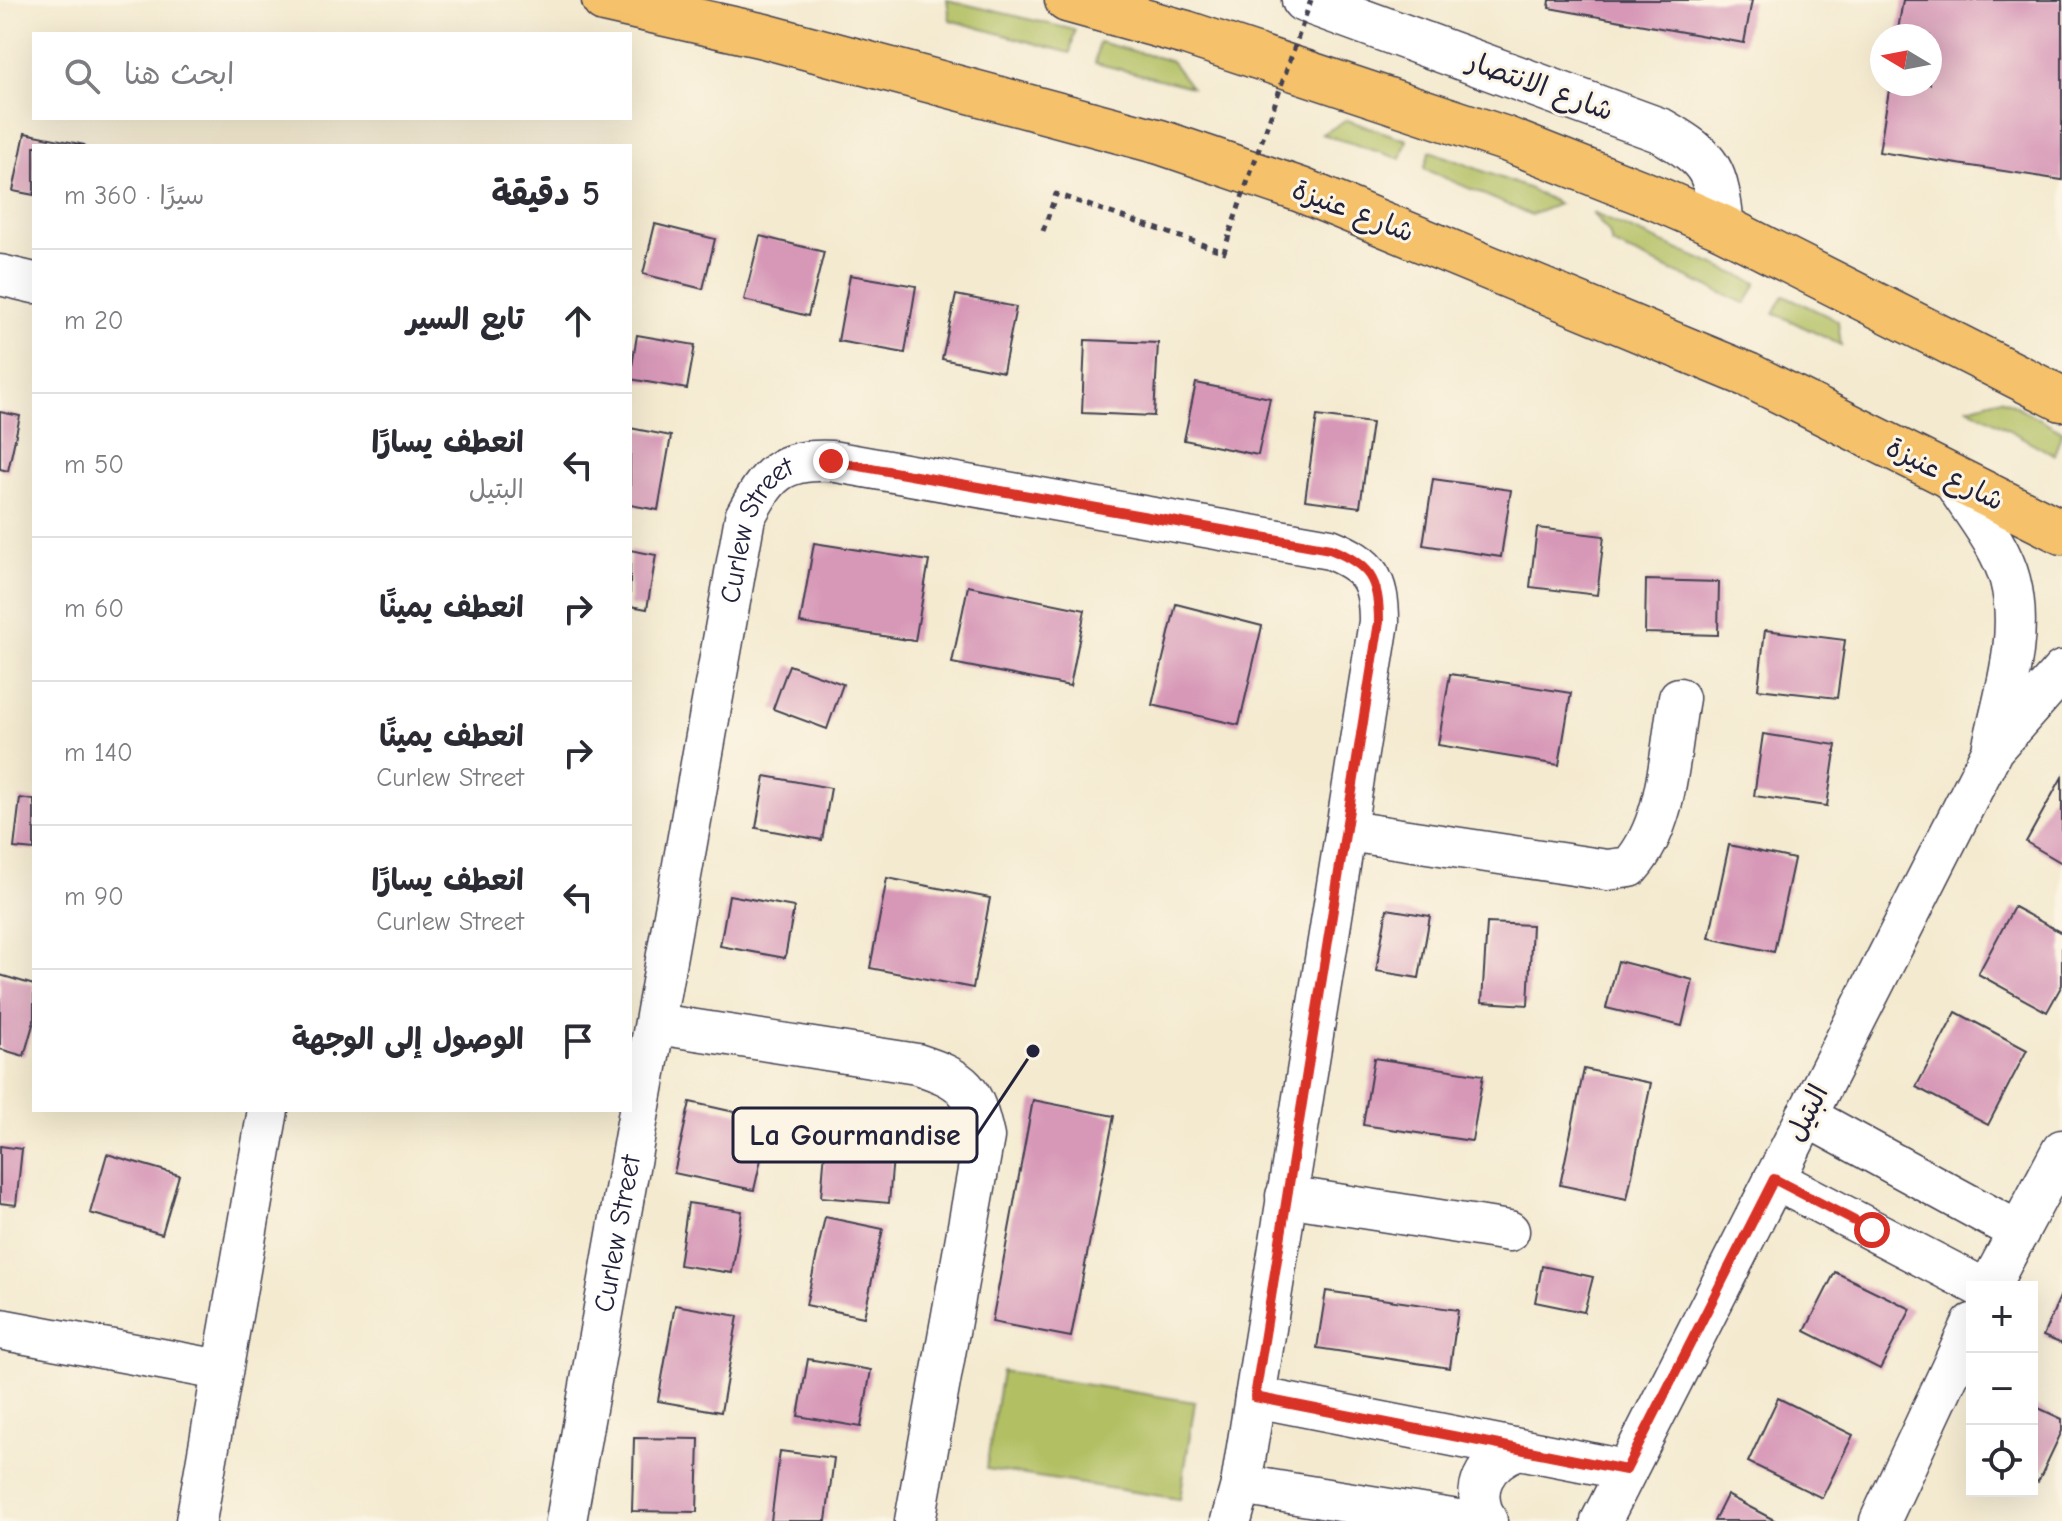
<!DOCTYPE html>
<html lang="ar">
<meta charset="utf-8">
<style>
:root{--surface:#fff;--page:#f2f2f3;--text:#2b2b33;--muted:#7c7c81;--line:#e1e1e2}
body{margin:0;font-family:"Comic Neue","Playpen Sans Arabic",sans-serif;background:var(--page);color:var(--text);direction:rtl}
.controls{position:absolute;right:24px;bottom:24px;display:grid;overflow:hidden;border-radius:0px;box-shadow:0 8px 32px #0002}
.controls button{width:72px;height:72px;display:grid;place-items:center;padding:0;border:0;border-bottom:2px solid var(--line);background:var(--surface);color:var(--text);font:40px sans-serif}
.compass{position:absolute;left:1870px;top:24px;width:72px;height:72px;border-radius:50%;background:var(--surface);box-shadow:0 8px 32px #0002;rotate:280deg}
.stop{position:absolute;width:24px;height:24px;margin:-18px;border:6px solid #d93025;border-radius:50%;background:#fff}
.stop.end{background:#d93025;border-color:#fff;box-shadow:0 2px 8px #0008}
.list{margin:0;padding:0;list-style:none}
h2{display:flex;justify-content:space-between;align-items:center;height:104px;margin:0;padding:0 32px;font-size:34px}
h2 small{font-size:26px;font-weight:400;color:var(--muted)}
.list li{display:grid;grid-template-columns:52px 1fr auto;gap:24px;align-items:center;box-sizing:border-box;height:144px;padding:0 32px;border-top:2px solid var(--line)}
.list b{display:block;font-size:30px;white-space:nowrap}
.list p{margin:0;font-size:26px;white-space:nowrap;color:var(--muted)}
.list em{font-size:26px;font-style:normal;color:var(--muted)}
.icon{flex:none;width:44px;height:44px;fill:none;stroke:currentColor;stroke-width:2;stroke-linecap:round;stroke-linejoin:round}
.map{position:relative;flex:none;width:2062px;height:1521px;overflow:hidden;direction:ltr}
.search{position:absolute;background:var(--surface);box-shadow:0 8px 32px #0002;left:32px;top:32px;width:600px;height:88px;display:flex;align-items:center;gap:20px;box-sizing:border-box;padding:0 28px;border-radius:0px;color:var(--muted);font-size:30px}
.panel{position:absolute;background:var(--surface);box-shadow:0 8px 32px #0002;left:32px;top:144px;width:600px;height:968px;border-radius:0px;direction:rtl}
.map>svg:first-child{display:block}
</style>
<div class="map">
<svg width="2062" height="1521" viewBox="0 0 2062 1521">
<rect width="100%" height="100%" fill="#fcf5e5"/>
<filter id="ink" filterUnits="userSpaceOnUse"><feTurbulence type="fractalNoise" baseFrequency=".0125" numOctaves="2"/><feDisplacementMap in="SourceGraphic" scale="16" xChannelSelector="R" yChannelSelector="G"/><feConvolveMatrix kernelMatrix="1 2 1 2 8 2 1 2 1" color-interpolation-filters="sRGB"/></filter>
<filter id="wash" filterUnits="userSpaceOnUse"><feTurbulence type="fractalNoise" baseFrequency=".006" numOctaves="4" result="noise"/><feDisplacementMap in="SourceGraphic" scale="32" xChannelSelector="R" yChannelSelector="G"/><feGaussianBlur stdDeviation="1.8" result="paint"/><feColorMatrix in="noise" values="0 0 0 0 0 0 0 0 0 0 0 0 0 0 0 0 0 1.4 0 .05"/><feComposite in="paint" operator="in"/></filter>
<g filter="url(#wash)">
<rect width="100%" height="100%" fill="#f4ead0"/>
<!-- green -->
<g fill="#b2c063" stroke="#6a714f" stroke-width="2">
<polygon points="947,0 1075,30 1070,53 950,20"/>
<polygon points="1099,42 1171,61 1191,87 1095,63"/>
<polygon points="1347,120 1407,140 1401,159 1322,134"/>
<polygon points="1430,151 1530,189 1559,204 1531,215 1424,169"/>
<polygon points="1592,213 1757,283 1746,304 1612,244 1609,233"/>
<polygon points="1784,295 1838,321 1841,345 1774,313"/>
<polygon points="2001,398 2062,431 2054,455 1968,407"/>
<polygon points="1002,1371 1195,1402 1180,1499 986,1469"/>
</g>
<g id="blocks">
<!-- building -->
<g fill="#d798b7">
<polygon points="1550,0 1752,0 1744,43 1549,8"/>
<polygon points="1903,0 2062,0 2062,180 1879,152 1890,84 1930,84 1930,36 1897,36"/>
<polygon points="25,133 85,145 34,146 34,195 13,191"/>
<polygon points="655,224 715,239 703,289 643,274"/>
<polygon points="760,236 824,252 808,316 744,300"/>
<polygon points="850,275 916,286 905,353 838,341"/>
<polygon points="956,295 1016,307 1003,372 942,359"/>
<polygon points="637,335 695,345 687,389 630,379"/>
<polygon points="1085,340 1158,343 1154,416 1082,413"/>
<polygon points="1196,383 1270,398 1258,455 1184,440"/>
<polygon points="0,412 20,416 8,471 0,469"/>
<polygon points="1317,416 1372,423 1360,507 1305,500"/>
<polygon points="630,428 671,436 658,510 630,505"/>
<polygon points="1433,479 1511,490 1501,557 1423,545"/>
<polygon points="1537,528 1604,536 1597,595 1530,587"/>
<polygon points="814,543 929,561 915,641 800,623"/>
<polygon points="630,550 656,555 647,609 630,606"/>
<polygon points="1646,580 1719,582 1718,635 1645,633"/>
<polygon points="968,586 1085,610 1070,686 952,663"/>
<polygon points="1176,604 1262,626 1239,725 1152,705"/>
<polygon points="1765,630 1845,640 1837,698 1758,689"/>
<polygon points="789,665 843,684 827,729 773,709"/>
<polygon points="1450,674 1571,693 1559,765 1438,745"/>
<polygon points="1763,734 1836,745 1827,806 1754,796"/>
<polygon points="765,776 831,788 822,840 756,828"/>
<polygon points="2062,777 2062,863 2026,842"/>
<polygon points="20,798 34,800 34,850 14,848"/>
<polygon points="1729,845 1794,859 1774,952 1709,938"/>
<polygon points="887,878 990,898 973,988 870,968"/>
<polygon points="729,895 794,907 785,958 720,946"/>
<polygon points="2014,907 2062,933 2062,985 2047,1012 1978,974"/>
<polygon points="1387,909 1430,916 1419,978 1376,971"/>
<polygon points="1487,923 1532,925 1528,1005 1482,1002"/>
<polygon points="1618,961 1693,980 1682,1026 1606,1008"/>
<polygon points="0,975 34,985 34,1021 24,1056 0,1049"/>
<polygon points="1956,1012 2027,1050 1988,1125 1916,1087"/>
<polygon points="1374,1058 1483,1075 1472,1141 1363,1125"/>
<polygon points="1584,1069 1651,1083 1627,1199 1560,1185"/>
<polygon points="1033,1100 1114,1116 1071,1337 992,1322"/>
<polygon points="690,1102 770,1120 754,1190 674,1173"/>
<polygon points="826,1139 894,1145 889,1203 821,1197"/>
<polygon points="0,1146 22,1149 16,1205 0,1203"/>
<polygon points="107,1154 179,1175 162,1234 90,1213"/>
<polygon points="688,1203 742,1211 732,1273 679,1265"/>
<polygon points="825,1217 883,1229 864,1317 806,1305"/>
<polygon points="1542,1266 1593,1277 1584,1312 1535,1302"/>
<polygon points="1835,1272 1911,1309 1880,1369 1805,1331"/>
<polygon points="1326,1291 1458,1310 1450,1368 1317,1348"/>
<polygon points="2062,1292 2062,1344 2043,1336"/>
<polygon points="675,1305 738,1316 721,1412 658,1401"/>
<polygon points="808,1359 871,1370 861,1427 798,1416"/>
<polygon points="1778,1398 1853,1435 1822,1498 1748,1462"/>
<polygon points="2032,1405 2062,1419 2062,1431 2038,1482 2032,1479"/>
<polygon points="634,1438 699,1439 697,1512 632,1511"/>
<polygon points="780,1451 834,1458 826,1521 771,1521"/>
<polygon points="1727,1495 1776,1521 1714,1521"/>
</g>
</g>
</g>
<g filter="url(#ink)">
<use href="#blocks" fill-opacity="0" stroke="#424051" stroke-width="2"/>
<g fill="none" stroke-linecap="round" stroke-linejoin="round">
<defs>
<g id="minor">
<polyline points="0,275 34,283"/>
<path d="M1952 479C1971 510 2001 545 2010 580 2024 634 2005 692 1993 745"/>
<path d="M1348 831 1607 870 1630 867C1669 823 1669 754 1679 698"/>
<path d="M657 1024 917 1064C965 1080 973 1088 984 1137L915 1521"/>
<polyline points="1806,1116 2019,1232"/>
<polyline points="1774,1179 1981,1287"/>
<polyline points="1286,1196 1509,1231"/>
<polyline points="1989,1287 2062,1150"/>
<polyline points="0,1329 220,1370"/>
<polyline points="1255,1397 1626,1470"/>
<polyline points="1241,1485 1464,1521"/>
<polyline points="196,1521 268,1110"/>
<path id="s1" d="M566 1521 745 517C768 474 780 459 831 461L1330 549C1369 565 1379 579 1379 622L1241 1485 1231 1521"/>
<path d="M1487 1521C1469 1490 1485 1462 1516 1450"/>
<polyline points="1601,1521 1993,749 2062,671"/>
<polyline points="1880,1521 1972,1324"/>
</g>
<path id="tertiary" d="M1304 0 1662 131C1712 160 1716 170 1722 227"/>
<g id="trunk">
<polyline points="604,0 764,36 1160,142 1301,190 1748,375 2062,532"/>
<polyline points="1067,0 1186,33 1506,139 1658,199 1722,227 2062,399"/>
</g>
</defs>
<!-- minor casing -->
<use href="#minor" stroke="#424051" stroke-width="43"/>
<!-- tertiary casing -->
<use href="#tertiary" stroke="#424051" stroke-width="47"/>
<!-- trunk casing -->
<use href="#trunk" stroke="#424051" stroke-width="47"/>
<!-- path -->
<polyline stroke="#424051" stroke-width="5" stroke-dasharray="6 6" stroke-linecap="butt" points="1043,231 1056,194 1224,252 1230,232"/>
<!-- minor -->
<use href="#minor" stroke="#fff" stroke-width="40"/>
<!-- tertiary -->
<use href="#tertiary" stroke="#fff" stroke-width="44"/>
<!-- trunk -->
<use href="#trunk" stroke="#f5c16b" stroke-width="44"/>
<!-- path-bridge -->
<polyline stroke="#424051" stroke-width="5" stroke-dasharray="6 6" stroke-linecap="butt" points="1230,232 1311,0"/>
</g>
</g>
<g fill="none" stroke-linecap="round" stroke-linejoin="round" filter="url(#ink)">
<!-- route -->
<path stroke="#d93025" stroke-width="10" d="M831 461 1330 549C1370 565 1379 579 1379 622L1255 1397 1626 1470 1774 1179 1872 1230"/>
</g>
<g text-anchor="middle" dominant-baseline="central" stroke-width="6" stroke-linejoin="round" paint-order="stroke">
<!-- street labels -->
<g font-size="28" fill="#22223b" stroke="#fcf5e5">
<text transform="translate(1540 86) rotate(20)">شارع الانتصار</text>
<text transform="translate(1353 211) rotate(21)">شارع عنيزة</text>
<text transform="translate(1945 474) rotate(27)">شارع عنيزة</text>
<text stroke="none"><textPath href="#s1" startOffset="1012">Curlew Street</textPath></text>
<text transform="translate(1807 1113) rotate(-63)">البتيل</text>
<text stroke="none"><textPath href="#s1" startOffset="292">Curlew Street</textPath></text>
</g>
</g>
<!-- callouts -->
<path fill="none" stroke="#22223b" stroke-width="3" d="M1033 1051L977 1135"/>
<circle fill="#22223b" stroke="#fcf5e5" stroke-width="3" cx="1033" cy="1051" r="8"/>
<rect fill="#fcf5e5" stroke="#22223b" stroke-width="3" x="733" y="1108" width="244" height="54" rx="8"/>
<g font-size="30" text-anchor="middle" font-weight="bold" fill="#22223b">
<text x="855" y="1145">La Gourmandise</text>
</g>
</svg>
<div class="controls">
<button>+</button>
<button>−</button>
<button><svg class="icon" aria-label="locate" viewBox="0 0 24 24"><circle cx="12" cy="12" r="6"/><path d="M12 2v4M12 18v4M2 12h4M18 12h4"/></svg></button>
</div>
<svg class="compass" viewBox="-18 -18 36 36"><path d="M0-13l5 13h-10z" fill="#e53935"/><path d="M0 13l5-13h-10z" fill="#7c7c81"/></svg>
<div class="stop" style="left:1872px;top:1230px"></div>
<div class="stop end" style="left:831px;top:461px"></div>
<div class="search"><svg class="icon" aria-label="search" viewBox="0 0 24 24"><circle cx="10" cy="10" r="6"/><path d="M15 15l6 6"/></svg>ابحث هنا</div>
<section class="panel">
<h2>5 دقيقة<small>سيرًا · 360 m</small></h2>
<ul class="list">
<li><svg class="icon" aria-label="ahead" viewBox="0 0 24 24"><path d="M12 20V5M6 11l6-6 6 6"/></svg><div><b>تابع السير</b></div><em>20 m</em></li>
<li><svg class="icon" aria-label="left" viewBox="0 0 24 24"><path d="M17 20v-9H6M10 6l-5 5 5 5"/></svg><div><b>انعطف يسارًا</b><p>البتيل</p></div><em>50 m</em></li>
<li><svg class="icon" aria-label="right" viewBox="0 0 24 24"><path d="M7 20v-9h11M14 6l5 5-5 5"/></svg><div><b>انعطف يمينًا</b></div><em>60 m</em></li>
<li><svg class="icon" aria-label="right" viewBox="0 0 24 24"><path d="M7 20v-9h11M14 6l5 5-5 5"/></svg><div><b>انعطف يمينًا</b><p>Curlew Street</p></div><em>140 m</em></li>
<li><svg class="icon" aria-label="left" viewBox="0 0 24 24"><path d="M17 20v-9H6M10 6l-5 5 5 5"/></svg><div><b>انعطف يسارًا</b><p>Curlew Street</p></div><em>90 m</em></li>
<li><svg class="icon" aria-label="arrive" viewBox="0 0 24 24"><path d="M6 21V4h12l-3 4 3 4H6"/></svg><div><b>الوصول إلى الوجهة</b></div></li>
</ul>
</section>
</div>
